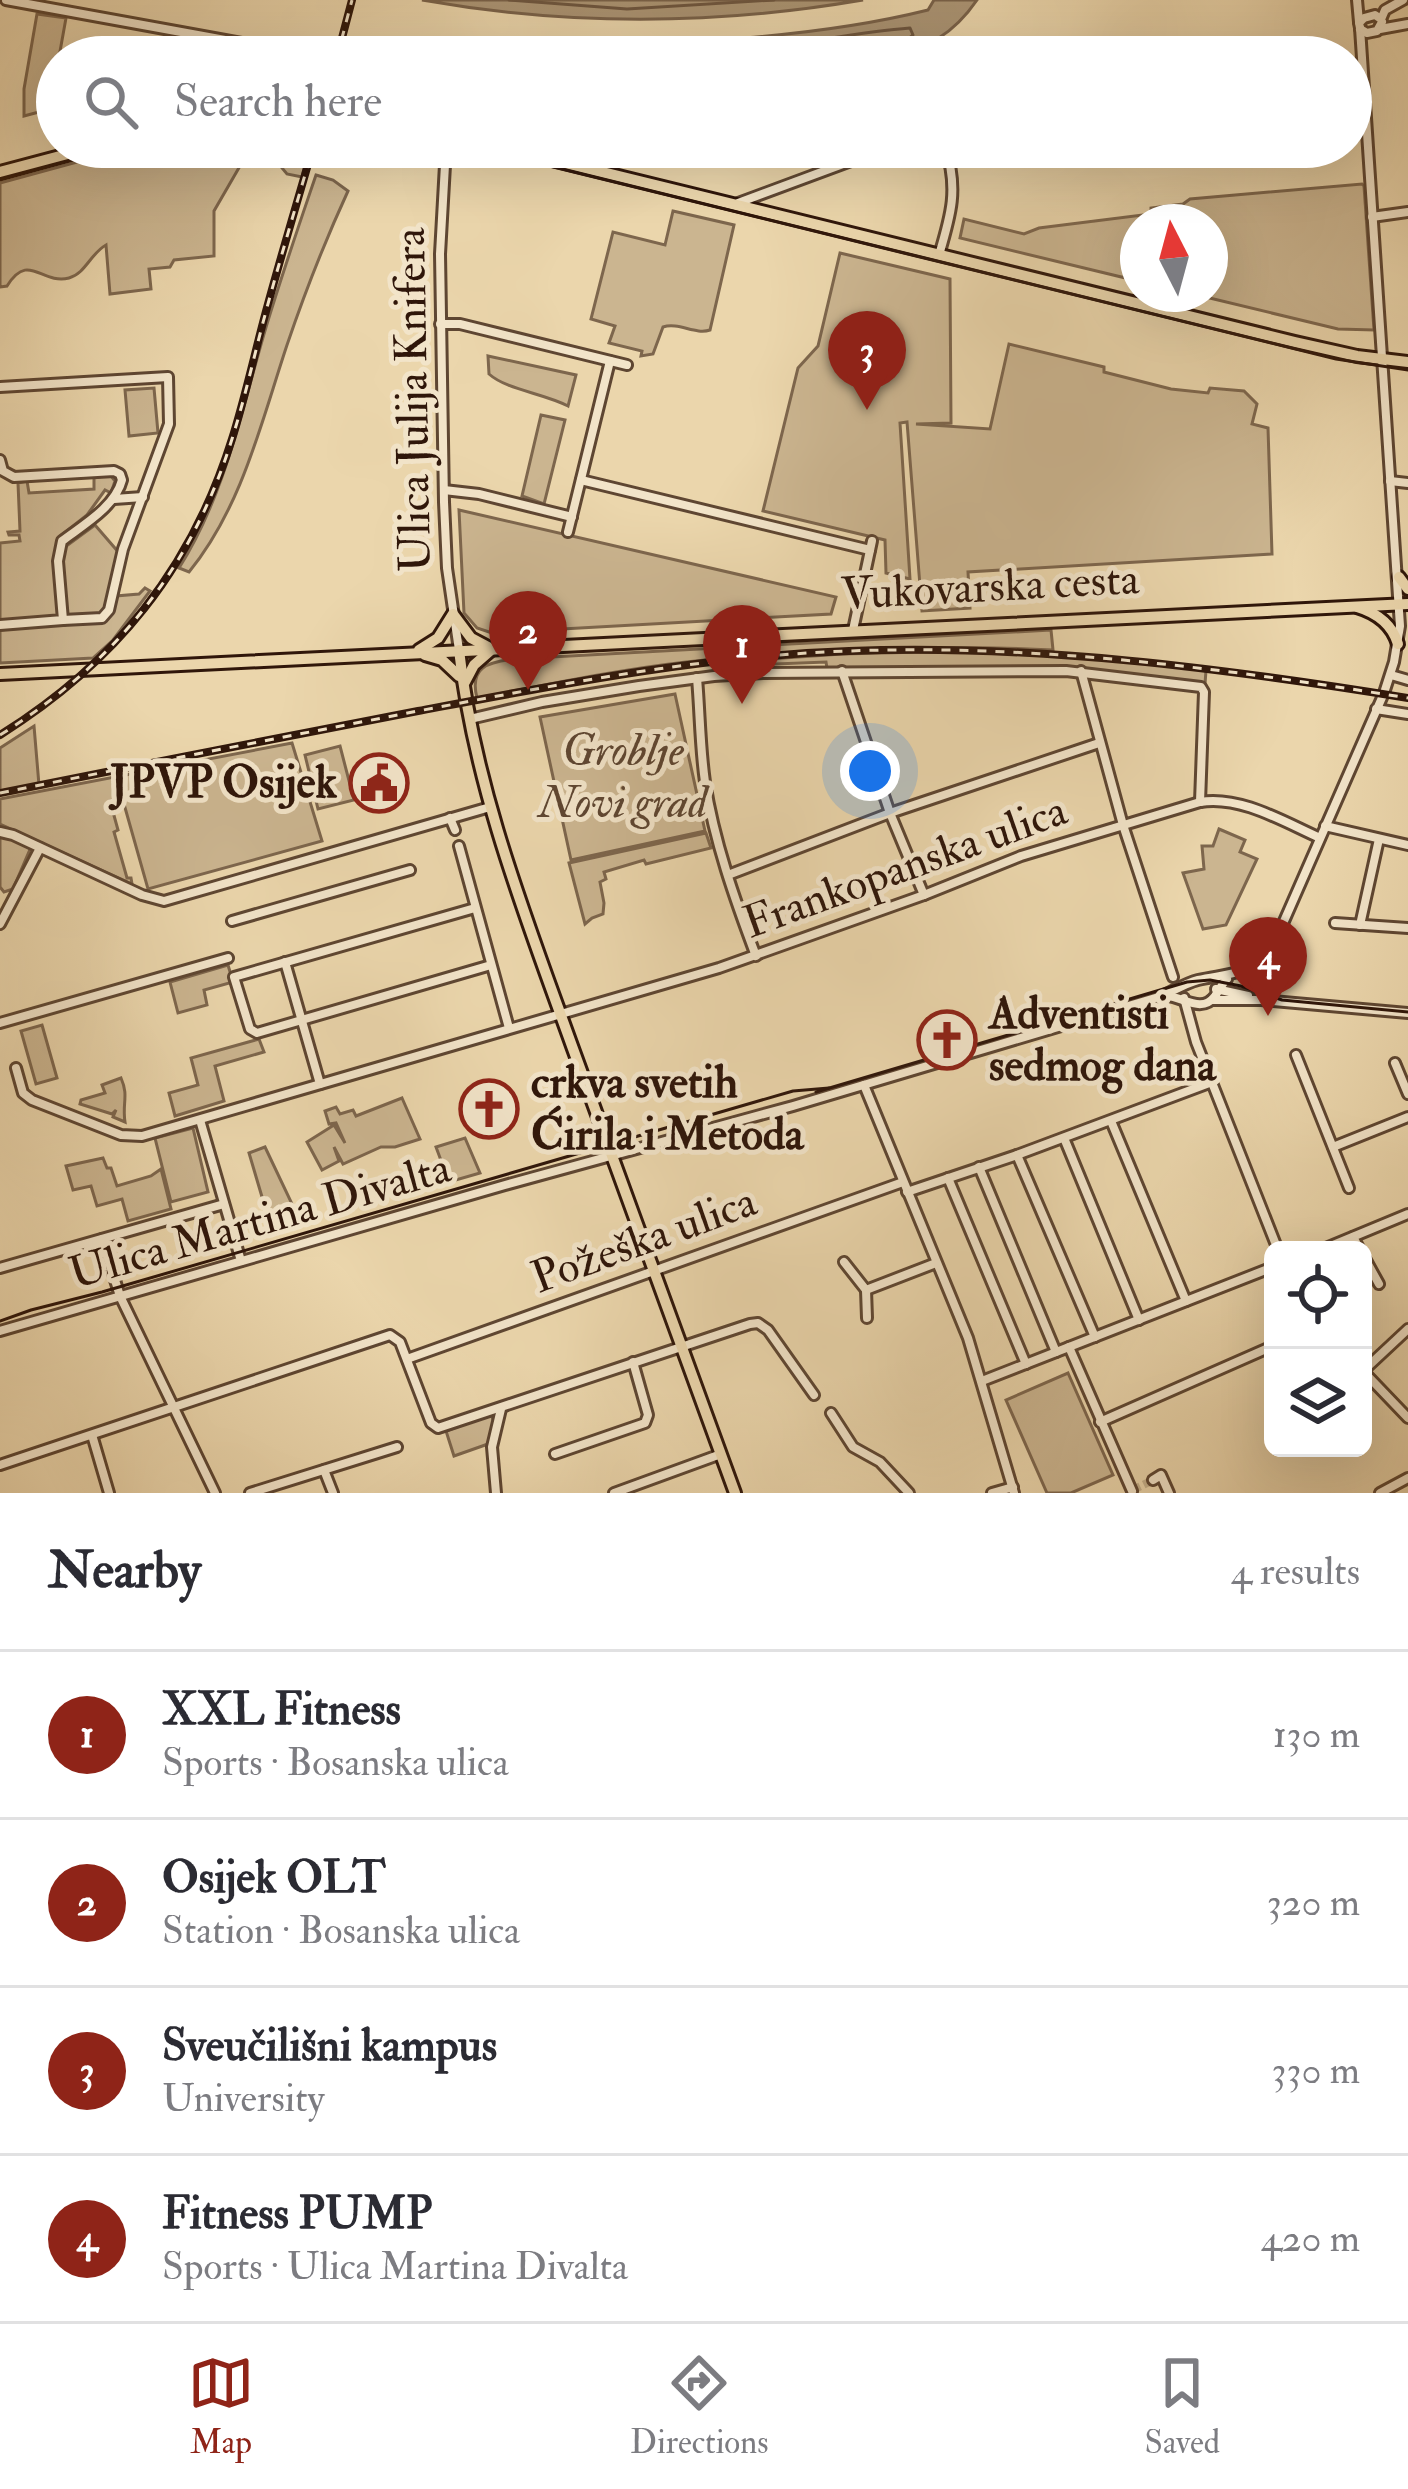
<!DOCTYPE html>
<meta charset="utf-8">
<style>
:root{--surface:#fff;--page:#f7f7f7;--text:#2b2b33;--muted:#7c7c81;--line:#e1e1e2;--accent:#8f2418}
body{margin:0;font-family:"IM FELL Double Pica",serif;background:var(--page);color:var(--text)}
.controls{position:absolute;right:36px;bottom:36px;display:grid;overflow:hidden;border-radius:18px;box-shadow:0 12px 48px #0002}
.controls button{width:108px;height:108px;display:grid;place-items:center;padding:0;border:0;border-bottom:3px solid var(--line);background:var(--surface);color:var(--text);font:60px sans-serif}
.compass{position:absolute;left:1120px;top:204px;width:108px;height:108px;border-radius:50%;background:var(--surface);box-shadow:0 12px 48px #0002;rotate:354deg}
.you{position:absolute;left:870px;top:771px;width:42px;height:42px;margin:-30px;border:9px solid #fff;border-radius:50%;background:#1a73e8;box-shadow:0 0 0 18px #1a73e833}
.badge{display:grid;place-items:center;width:78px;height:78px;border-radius:50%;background:var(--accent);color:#fff;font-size:39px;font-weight:700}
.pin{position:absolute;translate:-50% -99px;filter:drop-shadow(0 3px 6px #0008)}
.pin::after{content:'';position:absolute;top:63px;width:42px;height:36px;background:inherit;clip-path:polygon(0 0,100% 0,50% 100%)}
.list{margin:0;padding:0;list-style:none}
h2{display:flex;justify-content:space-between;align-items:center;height:156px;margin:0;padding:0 48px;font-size:51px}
h2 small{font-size:39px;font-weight:400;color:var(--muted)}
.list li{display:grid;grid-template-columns:78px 1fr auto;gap:36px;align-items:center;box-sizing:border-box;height:168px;padding:0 48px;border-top:3px solid var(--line)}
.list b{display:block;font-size:45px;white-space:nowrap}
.list p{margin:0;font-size:39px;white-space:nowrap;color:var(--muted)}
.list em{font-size:39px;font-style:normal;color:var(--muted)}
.icon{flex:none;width:66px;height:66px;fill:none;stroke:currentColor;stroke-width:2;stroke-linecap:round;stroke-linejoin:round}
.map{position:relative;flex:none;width:1408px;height:1493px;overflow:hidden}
.search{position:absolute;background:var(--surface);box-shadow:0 12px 48px #0002;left:36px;right:36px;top:36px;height:132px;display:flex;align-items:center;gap:30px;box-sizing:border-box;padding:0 42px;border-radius:66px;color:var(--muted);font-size:45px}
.sheet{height:828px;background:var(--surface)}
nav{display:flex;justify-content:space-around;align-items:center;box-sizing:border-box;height:168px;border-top:3px solid var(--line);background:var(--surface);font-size:33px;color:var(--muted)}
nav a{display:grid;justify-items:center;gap:6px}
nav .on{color:var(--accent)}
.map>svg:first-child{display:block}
</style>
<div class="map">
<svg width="1408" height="1493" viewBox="0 0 1408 1493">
<rect width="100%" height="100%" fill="#ebd6ac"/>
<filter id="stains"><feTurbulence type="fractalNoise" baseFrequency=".00167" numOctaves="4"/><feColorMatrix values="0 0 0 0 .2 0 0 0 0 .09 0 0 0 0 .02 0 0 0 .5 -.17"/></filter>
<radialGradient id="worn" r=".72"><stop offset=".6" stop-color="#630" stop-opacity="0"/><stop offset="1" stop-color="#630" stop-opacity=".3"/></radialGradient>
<!-- green -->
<g fill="#cbb590" stroke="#7d664d" stroke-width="3">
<polygon points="37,14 66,18 59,57 57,57 50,109 24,116 24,89"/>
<path d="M132 147H310L302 177 287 174 268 151 254 153 240 166 214 211V256L174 260 170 267 149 269 151 289 110 294 106 245C91 253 85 274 69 278 41 285 29 251 7 286L0 287V183Z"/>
<path d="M316 175 333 180 348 191C325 241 305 292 287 345 261 423 242 507 189 572L179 568C224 497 241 413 264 334 280 280 298 228 316 175Z"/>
<polygon points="1362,184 1364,186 1374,330 1338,329 1193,294 1210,294 1210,222 1138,222 1138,281 960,238 964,219 1024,234 1039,228 1151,214 1151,208 1183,204 1190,199"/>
<path d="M673 211 734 225 710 330C695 335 679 322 663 327L653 354 641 356 642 351 609 343 615 326 591 319 613 232 665 245Z"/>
<polygon points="840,253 950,279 951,423 916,424 990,429 1009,344 1104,367 1104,372 1171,389 1208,393 1210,388 1244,391 1257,404 1252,424 1268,428 1272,554 968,572 970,608 922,611 907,422 900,423 910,579 886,573 885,540 763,511 798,368 818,346"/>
<path d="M488 356 576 375 568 406C543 393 507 390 489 374Z"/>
<polygon points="154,388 158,433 129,436 125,390"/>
<polygon points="541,415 565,420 544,504 522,496"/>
<polygon points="111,476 115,481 111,493 105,490 87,515 59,537 61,540 56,549 60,619 0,623 0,543 20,541 19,535 9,535 8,532 20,531 18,483 27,481 29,493 94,489 94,477"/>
<polygon points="459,510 836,597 831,614 492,633 477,628 464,613"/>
<polygon points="95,525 120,554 107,610 103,615 67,618 62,554 65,547"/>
<polygon points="145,588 150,591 113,640 93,658 0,663 0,630 102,621 116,596 139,594"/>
<path d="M1051 630 1053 650C930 644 809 649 686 662 616 670 546 685 477 698 469 667 488 662 514 659Z"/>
<polygon points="962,651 1101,659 1206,670 1205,684 1066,667 827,668 826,662 726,666 725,662 842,654"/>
<polygon points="675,694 705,831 571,860 540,717"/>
<polygon points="34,726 39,785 0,791 0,748"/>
<polygon points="292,743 322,841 148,889 122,797 110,801 118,830 114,832 127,878 131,878 132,884 0,824 0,799"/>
<polygon points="340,746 354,800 318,809 305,755"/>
<polygon points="1219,829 1245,840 1240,852 1257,859 1226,925 1203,929 1183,873 1204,869 1202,846 1213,846"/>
<polygon points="706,833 711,848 646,864 644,860 604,872 606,879 600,882 604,903 603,914 592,918 585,924 569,863"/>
<polygon points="7,835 31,847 13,889 4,892 0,887 0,836"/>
<polygon points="228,965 233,982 204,990 207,1005 178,1013 170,982"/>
<polygon points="42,1025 57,1078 36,1084 21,1031"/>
<polygon points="259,1039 264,1052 215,1066 224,1101 175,1116 169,1093 198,1085 191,1058"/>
<path d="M121 1078C129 1096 122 1103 125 1122L113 1117 116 1110 112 1114 80 1104 81 1100 105 1093 102 1085Z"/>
<polygon points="402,1098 420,1139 395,1147 381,1147 343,1164 334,1147 339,1161 322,1170 307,1142 334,1125 345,1143 336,1123 329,1124 325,1111 336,1107 340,1114 353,1110 356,1116"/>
<polygon points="193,1128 208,1192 171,1202 155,1138"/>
<polygon points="465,1138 480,1173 449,1182 436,1147"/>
<polygon points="265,1147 302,1225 273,1234 249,1153"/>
<polygon points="103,1158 107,1168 111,1168 117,1186 151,1176 161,1169 171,1209 128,1221 122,1199 97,1206 91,1186 73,1190 66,1166"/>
<polygon points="1068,1373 1113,1475 1071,1493 1047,1493 1006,1400"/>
<polygon points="491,1414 494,1422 488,1444 454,1456 446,1431"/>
</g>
<!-- water -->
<g fill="#ab9575" stroke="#79624a" stroke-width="3">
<path d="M422 0H863C717 25 568 26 422 0Z"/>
<path d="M934 0H977C953 35 928 48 887 57H633V48C671 40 707 41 744 38 806 33 868 25 928 10Z"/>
</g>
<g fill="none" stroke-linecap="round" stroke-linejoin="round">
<!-- shore -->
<g stroke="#6d5640" stroke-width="3">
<polyline points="509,0 627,9 774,0"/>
<path d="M649 57C683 50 717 53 752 49 804 44 857 32 910 28L913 35 901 45 898 57"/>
</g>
<!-- minor-tunnel -->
<polyline stroke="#c5b08c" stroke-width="8" stroke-dasharray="8 4" stroke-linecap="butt" points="1133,1490 1153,1480"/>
<defs>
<g id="minor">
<polyline points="6,0 247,44 292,57"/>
<polyline points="1357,0 1359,22"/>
<polyline points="1382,17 1385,10 1403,0"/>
<polyline points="1360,28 1359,23 1364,18 1375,15 1381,19"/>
<polyline points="1360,29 1367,33 1377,31 1382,22"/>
<polyline points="1380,29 1408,24"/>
<polyline points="446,147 440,254 444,502 447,568 459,650"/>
<polyline points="738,203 889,147"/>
<polyline points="1372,217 1408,212"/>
<path d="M939 255C951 215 959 188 945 147"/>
<polyline points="440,324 460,324 627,365"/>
<polyline points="0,387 168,377 169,424 123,549 109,610 102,618 63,620"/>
<path d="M0 460 3 471 14 477 114 471 120 474 122 480C115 507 83 525 62 541L58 561 63 620 0 625"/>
<polyline points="581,480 870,550"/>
<polyline points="1390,481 1408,483"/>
<polyline points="444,490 479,494 572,517"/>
<polyline points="114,499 143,497"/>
<polyline points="568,532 610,361"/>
<polyline points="853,630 872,541"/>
<polyline points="842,671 890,813 924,895"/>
<polyline points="1081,671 1123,825 1173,977"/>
<polyline points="1391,675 1408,680"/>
<path d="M697 678C700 713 700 747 705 782 714 841 735 900 756 956"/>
<polyline points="1376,709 1408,714"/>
<polyline points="470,719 542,702 639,686 714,676 763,673 1066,671 1201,687 1204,692 1200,802"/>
<polyline points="450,818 455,830"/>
<polyline points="1325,826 1408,845"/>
<polyline points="0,832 13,835 142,895 164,901 490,807"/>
<polyline points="459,846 509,1028"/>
<polyline points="728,875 890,813 1099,743"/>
<polyline points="475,908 234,977 250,1029 257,1033 491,965"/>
<polyline points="232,921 410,870"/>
<polyline points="1335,923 1408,928"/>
<polyline points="0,924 40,848"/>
<polyline points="1360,925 1379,839"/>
<path d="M1265 960C1258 977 1253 987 1268 1000"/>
<polyline points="285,962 320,1084"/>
<polyline points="1216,989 1248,996"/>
<path d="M1167 996C1183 997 1202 1014 1215 996 1219 990 1222 984 1227 979"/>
<polyline points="1184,998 1196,1042 1278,1250"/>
<polyline points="1212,1000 1261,1000 1408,1013"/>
<polyline points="0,1023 228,958"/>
<polyline points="1296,1055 1349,1188"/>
<polyline points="1395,1063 1408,1094"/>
<path d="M16 1068 23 1093 32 1100 121 1135 142 1136 719 968 924 895 1021 856 1200 802C1240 795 1284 822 1320 838"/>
<polyline points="864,1085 968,1338 1014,1493"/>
<polyline points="200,1120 241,1261"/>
<polyline points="1111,1121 1186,1301"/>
<polyline points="1064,1138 1139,1320"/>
<polyline points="1333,1147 1408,1117"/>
<polyline points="1017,1155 1095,1337"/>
<polyline points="979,1167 1056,1352"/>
<polyline points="948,1178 1026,1364"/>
<polyline points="907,1192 1017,1155 1212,1082"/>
<polyline points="1353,1237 1360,1250"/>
<polyline points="102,1239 120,1296 215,1493"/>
<polyline points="1321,1250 1408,1214"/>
<polyline points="1363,1255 1379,1284"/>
<polyline points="844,1262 866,1290 936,1263"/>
<polyline points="0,1268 224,1204"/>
<polyline points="866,1290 867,1318"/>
<path d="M0 1331 505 1185 793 1106 1162 996C1173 991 1186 983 1198 980 1229 973 1256 976 1274 944L1384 693 1394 662 1400 626 1360 28"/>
<polyline points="1069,1347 1132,1491"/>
<polyline points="407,1359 903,1182"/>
<polyline points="1363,1371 1408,1418"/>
<polyline points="1363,1371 1408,1329"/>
<polyline points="982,1381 1273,1267"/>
<polyline points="831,1413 853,1447 880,1462 909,1493"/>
<polyline points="1100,1422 1273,1346"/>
<polyline points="92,1435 109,1493"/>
<polyline points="555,1454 645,1423 648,1415 633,1362"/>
<polyline points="0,1465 390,1335 400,1342 431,1423 438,1428 750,1324 758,1323 768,1330 814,1395"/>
<polyline points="324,1470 333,1493"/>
<polyline points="1153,1480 1161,1475 1169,1493"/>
<polyline points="250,1493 397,1447"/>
<polyline points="496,1493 492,1447 501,1409"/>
<polyline points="614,1493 721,1454"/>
<polyline points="992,1493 1013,1487"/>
<polyline points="1380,1493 1408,1478"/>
</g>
<g id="major">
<polyline points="500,147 1295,342 1357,356 1408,362"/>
<polyline points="0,172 94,147"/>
<polyline points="1399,577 1408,589"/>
<path d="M1357 607C1377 613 1392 624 1398 644"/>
<polyline points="419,650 438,638 453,614 471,638 488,647"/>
<path d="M459 650C474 786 526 918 572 1046 626 1195 681 1344 735 1493"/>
<polyline points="425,655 442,660 459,676"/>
<polyline points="0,674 1408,604"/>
<polyline points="465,682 474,665 490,651"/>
</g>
</defs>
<!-- minor casing -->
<use href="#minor" stroke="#5e4632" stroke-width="14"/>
<!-- major casing -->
<use href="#major" stroke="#2f160a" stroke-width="16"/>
<!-- minor -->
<use href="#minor" stroke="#f2e4c9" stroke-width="8"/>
<!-- major -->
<use href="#major" stroke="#ebd6ac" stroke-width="10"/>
<!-- tram -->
<g stroke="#2f160a" stroke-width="3">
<polyline points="471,147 1336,359 1408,370"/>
<polyline points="0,180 121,147"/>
<polyline points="816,1092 1187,982 1210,980 1241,986 1282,1000 1408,1012"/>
<polyline points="0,1321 31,1310 102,1292 793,1091 829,1088"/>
</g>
<defs>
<g id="rail">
<polyline points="337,57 352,0"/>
<path d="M0 735C115 663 191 570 232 439 245 398 254 356 265 315 280 259 297 203 313 147"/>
<path d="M0 793C139 765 279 738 418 711 561 684 703 656 849 651 1037 644 1222 668 1408 698"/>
</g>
</defs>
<!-- rail casing -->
<use href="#rail" stroke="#2f160a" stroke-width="8"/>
<!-- rail -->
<use href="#rail" stroke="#f2e4c9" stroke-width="3" stroke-dasharray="9" stroke-linecap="butt"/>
</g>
<!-- icons -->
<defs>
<symbol id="civic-ring" viewBox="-11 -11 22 22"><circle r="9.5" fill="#f2e4c9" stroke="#8f2418" stroke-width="1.5"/><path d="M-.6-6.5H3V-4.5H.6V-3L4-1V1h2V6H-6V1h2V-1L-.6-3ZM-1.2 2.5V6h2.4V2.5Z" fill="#8f2418"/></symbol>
<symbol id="church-ring" viewBox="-11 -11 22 22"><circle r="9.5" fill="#f2e4c9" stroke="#8f2418" stroke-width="1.5"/><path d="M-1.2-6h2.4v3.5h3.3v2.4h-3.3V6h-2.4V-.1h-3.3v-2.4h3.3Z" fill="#8f2418"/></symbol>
</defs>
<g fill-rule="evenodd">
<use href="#civic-ring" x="346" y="750" width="66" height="66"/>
<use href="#church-ring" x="914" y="1007" width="66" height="66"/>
<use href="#church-ring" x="456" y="1076" width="66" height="66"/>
</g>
<g text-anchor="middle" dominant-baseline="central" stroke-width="10" stroke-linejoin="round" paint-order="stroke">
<!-- street labels -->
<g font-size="45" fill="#2f160a" stroke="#f2e4c9">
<text transform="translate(413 400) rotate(-91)">Ulica Julija Knifera</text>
<text transform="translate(990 587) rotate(-3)">Vukovarska cesta</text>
<text transform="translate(905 867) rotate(-20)">Frankopanska ulica</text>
<text transform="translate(260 1221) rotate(-16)">Ulica Martina Divalta</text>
<text transform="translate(644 1240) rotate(-20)">Požeška ulica</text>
</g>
<!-- park labels -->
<g font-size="45" font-style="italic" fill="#5e4632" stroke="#f2e4c9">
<text x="623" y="751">Groblje<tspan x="623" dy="52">Novi grad</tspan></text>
</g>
<!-- poi labels -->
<g font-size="45" font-weight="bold" fill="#2f160a" stroke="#f2e4c9" text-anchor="start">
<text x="337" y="783" text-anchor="end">JPVP Osijek</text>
<text x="989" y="1014">Adventisti<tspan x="989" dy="52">sedmog dana</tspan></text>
<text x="531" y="1083">crkva svetih<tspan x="531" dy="52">Ćirila i Metoda</tspan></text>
</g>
</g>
<rect width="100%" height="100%" filter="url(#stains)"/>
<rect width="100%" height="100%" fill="url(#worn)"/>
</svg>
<div class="controls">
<button><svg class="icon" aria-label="locate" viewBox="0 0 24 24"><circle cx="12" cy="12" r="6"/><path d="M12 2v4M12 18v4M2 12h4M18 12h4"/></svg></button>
<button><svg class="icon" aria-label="layers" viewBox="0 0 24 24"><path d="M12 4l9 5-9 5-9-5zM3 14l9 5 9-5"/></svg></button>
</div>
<svg class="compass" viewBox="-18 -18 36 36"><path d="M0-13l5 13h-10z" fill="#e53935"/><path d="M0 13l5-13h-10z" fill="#7c7c81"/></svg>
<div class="you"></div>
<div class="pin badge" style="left:742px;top:704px">1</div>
<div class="pin badge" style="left:528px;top:690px">2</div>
<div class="pin badge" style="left:867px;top:410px">3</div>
<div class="pin badge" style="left:1268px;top:1016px">4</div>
<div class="search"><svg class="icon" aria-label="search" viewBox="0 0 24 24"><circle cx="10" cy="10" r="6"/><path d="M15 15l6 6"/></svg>Search here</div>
</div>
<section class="sheet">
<h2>Nearby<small>4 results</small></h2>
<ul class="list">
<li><span class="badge">1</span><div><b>XXL Fitness</b><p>Sports · Bosanska ulica</p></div><em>130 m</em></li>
<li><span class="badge">2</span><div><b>Osijek OLT</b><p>Station · Bosanska ulica</p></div><em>320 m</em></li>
<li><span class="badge">3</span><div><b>Sveučilišni kampus</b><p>University</p></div><em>330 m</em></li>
<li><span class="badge">4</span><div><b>Fitness PUMP</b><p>Sports · Ulica Martina Divalta</p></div><em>420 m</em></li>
</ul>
</section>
<nav>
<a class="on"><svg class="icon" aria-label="map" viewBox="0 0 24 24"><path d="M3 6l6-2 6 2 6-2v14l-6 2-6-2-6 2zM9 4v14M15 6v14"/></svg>Map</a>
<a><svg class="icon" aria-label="directions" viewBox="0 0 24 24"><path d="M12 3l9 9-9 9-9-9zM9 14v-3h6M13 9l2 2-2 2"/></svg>Directions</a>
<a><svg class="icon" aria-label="saved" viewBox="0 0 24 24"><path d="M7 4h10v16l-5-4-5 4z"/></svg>Saved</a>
</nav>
